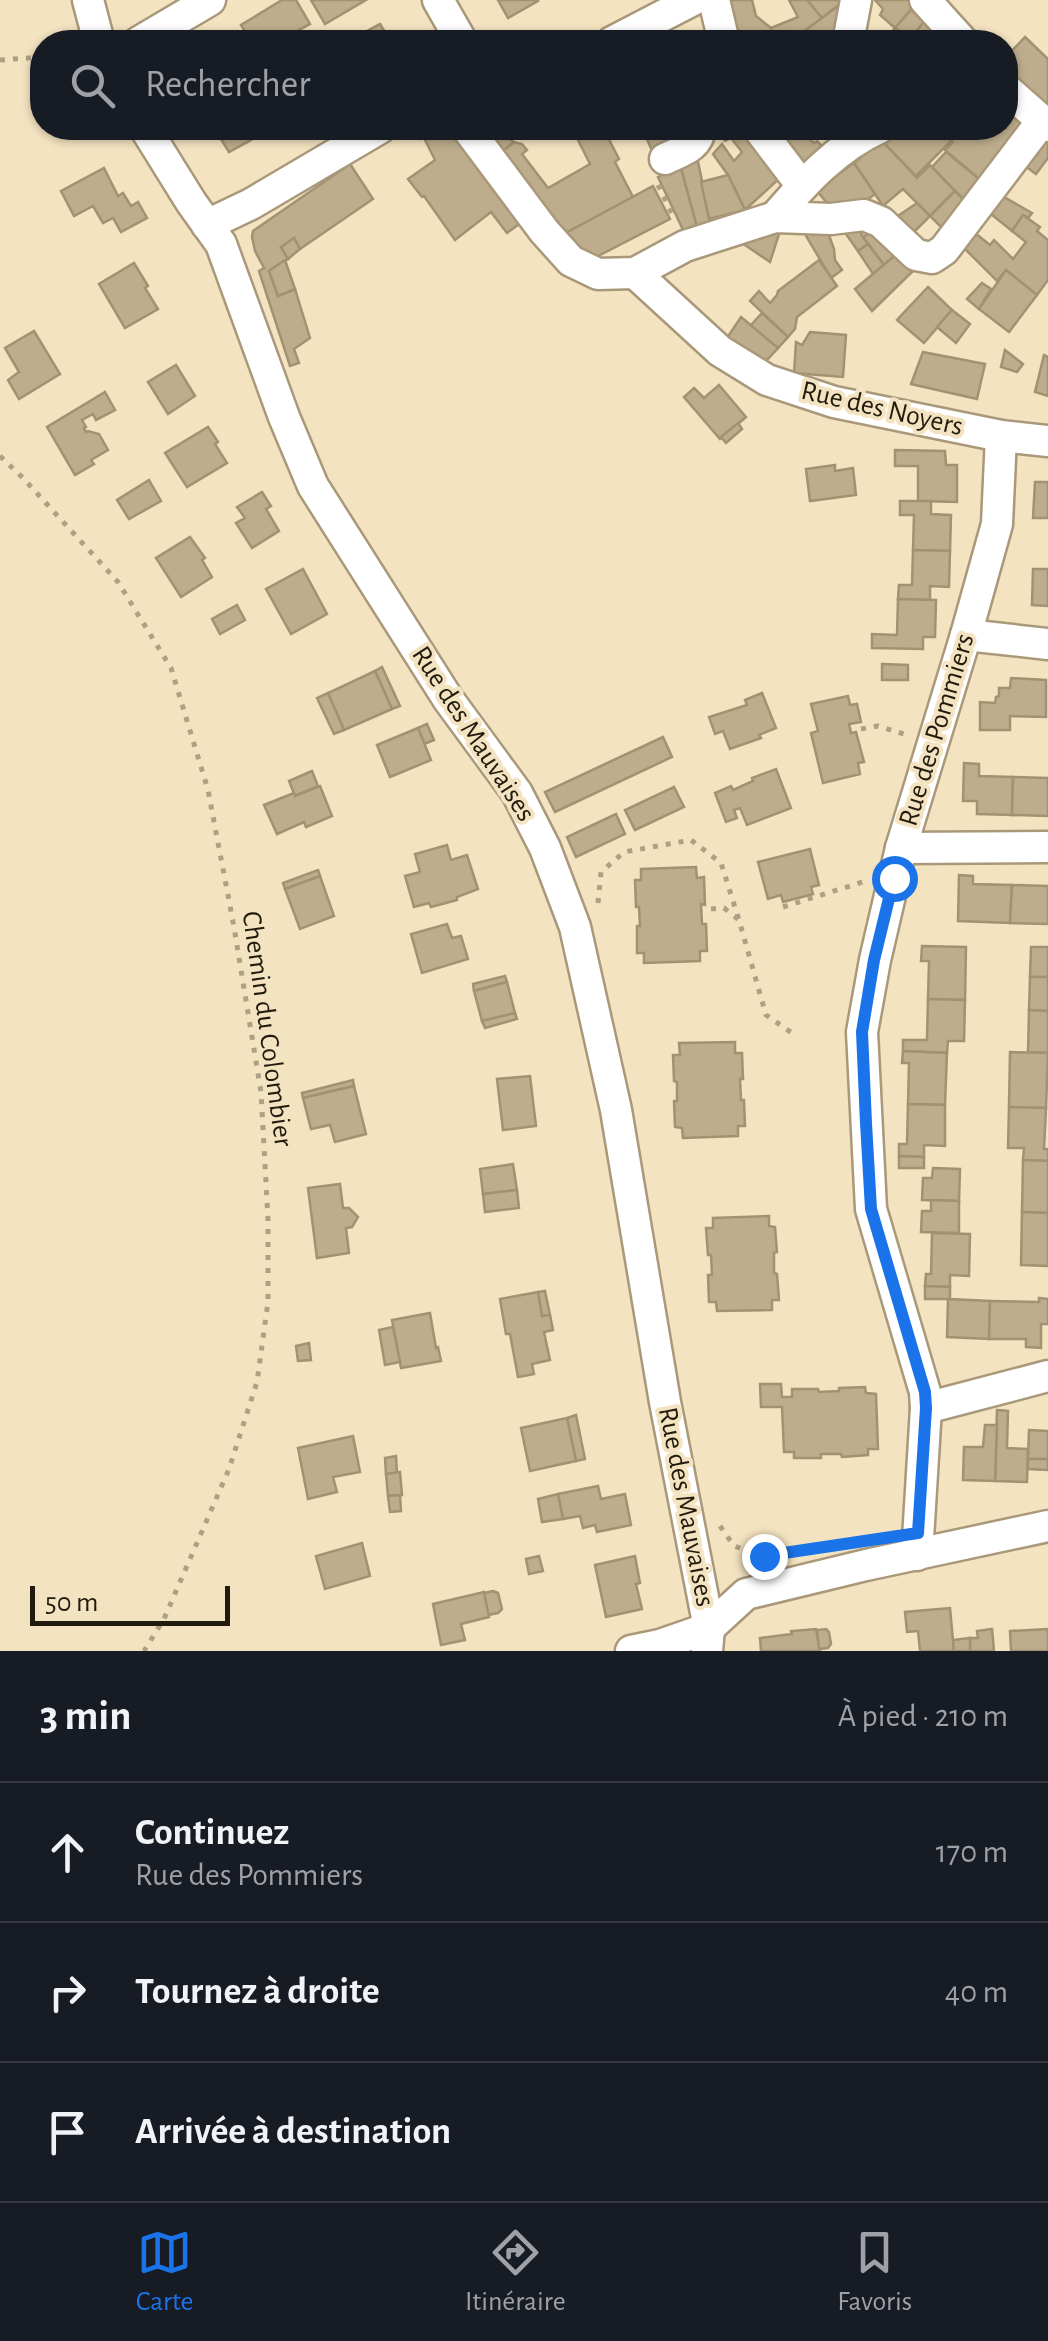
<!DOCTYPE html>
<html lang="fr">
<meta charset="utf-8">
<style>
:root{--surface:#171b24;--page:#242831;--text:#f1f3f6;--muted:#9ea1a6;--line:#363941;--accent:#1a73e8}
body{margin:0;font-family:"Alegreya Sans",sans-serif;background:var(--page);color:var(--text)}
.scale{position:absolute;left:30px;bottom:25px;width:200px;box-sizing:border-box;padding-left:10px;border:5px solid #211b0e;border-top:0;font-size:28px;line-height:35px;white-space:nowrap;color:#211b0e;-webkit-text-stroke:8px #f4e3c1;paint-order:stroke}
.stop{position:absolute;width:30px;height:30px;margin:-22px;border:8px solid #1a73e8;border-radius:50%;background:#fff}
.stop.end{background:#1a73e8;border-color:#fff;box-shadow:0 2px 10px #0008}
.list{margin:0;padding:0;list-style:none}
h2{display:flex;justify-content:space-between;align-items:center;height:130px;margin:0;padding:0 40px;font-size:42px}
h2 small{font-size:32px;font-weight:400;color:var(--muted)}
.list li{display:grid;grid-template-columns:65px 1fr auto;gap:30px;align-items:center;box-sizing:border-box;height:140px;padding:0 40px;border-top:2px solid var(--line)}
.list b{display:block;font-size:38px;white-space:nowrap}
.list p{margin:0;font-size:32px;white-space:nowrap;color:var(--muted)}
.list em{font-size:32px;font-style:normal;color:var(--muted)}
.icon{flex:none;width:55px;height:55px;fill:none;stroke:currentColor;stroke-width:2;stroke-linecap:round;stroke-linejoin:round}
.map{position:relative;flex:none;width:1048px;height:1651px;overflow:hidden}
.search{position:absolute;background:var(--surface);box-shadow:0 2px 8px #0004;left:30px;right:30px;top:30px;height:110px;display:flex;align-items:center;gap:25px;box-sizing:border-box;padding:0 35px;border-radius:40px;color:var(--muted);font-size:38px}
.sheet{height:550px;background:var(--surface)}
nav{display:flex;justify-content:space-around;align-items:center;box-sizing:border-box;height:140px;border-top:2px solid var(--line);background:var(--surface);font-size:28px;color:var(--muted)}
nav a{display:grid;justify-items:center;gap:5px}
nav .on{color:var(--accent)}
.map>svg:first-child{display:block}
</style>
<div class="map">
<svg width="1048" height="1651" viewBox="0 0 1048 1651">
<rect width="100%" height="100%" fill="#f4e3c1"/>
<!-- building -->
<g fill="#bead8d" stroke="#a29272" stroke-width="2.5">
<polygon points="282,0 296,0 310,24 277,42 251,42 241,25"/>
<polygon points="311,0 366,0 325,24"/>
<polygon points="498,0 537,0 538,1 508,18"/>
<polygon points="727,0 752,0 756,16 771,28 773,36 753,42 735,42"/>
<polygon points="807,0 845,0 822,18"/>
<polygon points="807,0 822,18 806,30 779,42 753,42 773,36 771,28 798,17 789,0"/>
<polygon points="875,0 913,0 916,4 895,28 880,15 883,9"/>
<polygon points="916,4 928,16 911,39 895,28"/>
<polygon points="838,6 845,15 841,42 814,42 806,30"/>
<polygon points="928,16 940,30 932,42 916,42 911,39"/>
<polygon points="380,24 391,42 347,42"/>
<polygon points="895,28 911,39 916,42 884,42"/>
<polygon points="806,30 814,42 779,42"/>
<polygon points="1025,37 1048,59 1048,113 1006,74 1006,57"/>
<polygon points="1010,105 1032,123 984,183 945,150 953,142 939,129 979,128 989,135 994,128 1006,128 1006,112"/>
<polygon points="214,128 273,128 229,152"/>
<polygon points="416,128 446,128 522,222 507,233 491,212 455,240 424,196 422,197 408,179 435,160 424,138 420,139 414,129"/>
<polygon points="572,128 603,128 619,159 615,162 633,197 564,234 501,152 514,142 522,144 527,150 522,154 548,188 590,164"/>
<polygon points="642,128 669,128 647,139"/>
<polygon points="669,128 679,128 685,137 653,153 647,139"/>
<polygon points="714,128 752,128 782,176 745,210 728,175 713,154 722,144 734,161 742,152 731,138 725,141"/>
<polygon points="795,128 798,128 814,143 817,141 823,147 800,170 777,145"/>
<polygon points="908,128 937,128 951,141 916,176 884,143 896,131 901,135"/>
<polygon points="496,130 514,142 501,152 491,140"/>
<polygon points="1048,139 1048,158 1036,174 1021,163"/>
<polygon points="884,143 917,178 930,165 955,191 930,216 903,189 883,206 854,163 865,154 860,147"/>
<polygon points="946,152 984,183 967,203 932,167"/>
<polygon points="697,157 712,228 698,231 679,161"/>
<polygon points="854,163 875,194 854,210 834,211 816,190"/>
<polygon points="350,164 373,199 300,249 294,238 281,247 288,259 269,271 278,296 295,289 310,338 294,349 299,363 290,366 259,271 264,268 255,251 252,237 253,231"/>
<polygon points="680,165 698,231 685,234 658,177"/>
<polygon points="104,168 118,196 123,193 131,206 138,202 147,218 121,232 113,218 103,223 93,206 74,216 61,191"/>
<polygon points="728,175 745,210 709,219 701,182"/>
<polygon points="653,186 670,219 598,256 581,251 564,234"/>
<polygon points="955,191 967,203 944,230 930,216"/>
<polygon points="997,193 1032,213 1028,218 1023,215 1012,231 986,210"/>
<polygon points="917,203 930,216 912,234 895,218"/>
<polygon points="1023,215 1040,227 1037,231 1048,240 1048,280 1037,295 1006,270 997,281 964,248 975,233 990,245 994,240 1013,259 1026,242 1012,231"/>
<polygon points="855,224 868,244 858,251 844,231"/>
<polygon points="826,227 834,249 835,260 842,270 831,278 802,229"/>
<polygon points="875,229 898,253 884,265 863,237"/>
<polygon points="780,231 770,262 739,241"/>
<polygon points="294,238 300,249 288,259 281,247"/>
<polygon points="868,244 884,265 873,274 858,251"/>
<polygon points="898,253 915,269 872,311 855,289"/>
<polygon points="285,260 295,289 278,296 269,271"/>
<polygon points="819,260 837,286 797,317 795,329 788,337 750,301 759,291 770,303 777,295 778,291"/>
<polygon points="134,263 148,286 145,288 158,309 125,328 99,284"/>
<polygon points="1006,270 1037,295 1009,332 979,309"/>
<polygon points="982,283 991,289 979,309 967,299"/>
<polygon points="928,287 952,310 924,343 897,320"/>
<polygon points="952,310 970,324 956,343 937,327"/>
<polygon points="762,313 788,337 778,348 750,326"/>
<polygon points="741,317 778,348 764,363 727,338"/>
<polygon points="34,331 60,374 19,399 8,380 19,372 5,348"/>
<polygon points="810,332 846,335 843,377 794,373 796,342 802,345"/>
<polygon points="1005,350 1023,364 1017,372 1001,367"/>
<polygon points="923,352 985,364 977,399 911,384"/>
<polygon points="1044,355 1048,357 1048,396 1035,392"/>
<polygon points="176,365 195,396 168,414 148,382"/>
<polygon points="719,385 746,417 720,439 684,397 694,388 704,398"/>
<polygon points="105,392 115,410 96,420 93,414 82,420 86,427 84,428 86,432 88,431 99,434 108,450 91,460 94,464 75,475 47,427"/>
<polygon points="738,423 742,429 726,443 721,437"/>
<polygon points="208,427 218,442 215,444 227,463 187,487 165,453"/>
<polygon points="895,450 945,451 946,465 957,465 957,502 918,501 918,466 895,466"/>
<polygon points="835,465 835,471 853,468 856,495 810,501 806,469"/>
<polygon points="149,480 161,501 129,519 117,500"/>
<polygon points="1035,482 1048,482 1048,518 1033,518"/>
<polygon points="262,492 271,506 266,509 279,531 252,548 236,523 245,518 237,507"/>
<polygon points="900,501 931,501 931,514 951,515 950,551 913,550 914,515 900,515"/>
<polygon points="190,537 205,558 202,560 212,577 181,597 156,558"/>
<polygon points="913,550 950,551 949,587 930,586 930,600 898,599 899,585 912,585"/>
<polygon points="303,569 327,614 291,634 266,589"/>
<polygon points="1033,569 1048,569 1048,606 1032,605"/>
<polygon points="898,599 936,600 935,637 923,637 923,649 872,648 872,634 897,635"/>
<polygon points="237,605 245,620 220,634 212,619"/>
<polygon points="882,664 908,665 908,680 882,680"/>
<polygon points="382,667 400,706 392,709 375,671"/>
<polygon points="375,671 392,709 344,730 328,693"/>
<polygon points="1011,678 1046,680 1046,717 1010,716 1010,730 980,730 980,702 995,703 996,697 999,696 999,688 1010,688"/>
<polygon points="328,693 344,730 334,734 317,698"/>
<polygon points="762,693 776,728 759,735 761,738 730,749 723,731 715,734 709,717 747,705 745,700"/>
<polygon points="848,696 850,705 857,704 861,722 849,724 851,733 856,732 864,762 858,763 860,774 823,783 811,733 818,731 811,704"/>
<polygon points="427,724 434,740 424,744 418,728"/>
<polygon points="418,728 431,760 390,777 377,745"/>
<polygon points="663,737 672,757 555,812 545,792"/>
<polygon points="964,763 979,764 979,776 1013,777 1012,815 977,814 977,801 963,801"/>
<polygon points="776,769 791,808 747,825 740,808 734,810 737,818 726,822 715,793 731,786 733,790 753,781 752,778"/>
<polygon points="312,771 318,786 295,796 289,781"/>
<polygon points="1013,777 1048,778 1048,816 1012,815"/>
<polygon points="320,786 332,816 306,827 304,822 277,834 264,805 294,793 295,796"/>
<polygon points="674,787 684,807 635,830 625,810"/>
<polygon points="616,814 625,834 576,857 567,837"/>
<polygon points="447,845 451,860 467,855 478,889 457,897 457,900 431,907 429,903 414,907 405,876 420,872 415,854"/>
<polygon points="810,849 819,885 811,887 813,894 783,902 781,895 768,899 758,862"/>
<polygon points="696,867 697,878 704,877 705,905 701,904 702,924 706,924 707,951 700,951 700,961 644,963 644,953 637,953 637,926 640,926 639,907 636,907 635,880 641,880 641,869"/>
<polygon points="318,870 320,876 285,889 283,883"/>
<polygon points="959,875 973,876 973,884 1012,885 1010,923 958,921"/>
<polygon points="320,876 334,916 300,929 285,889"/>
<polygon points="1012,885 1048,886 1048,924 1010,923"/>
<polygon points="447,924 452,938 461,936 468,959 422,973 411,934"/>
<polygon points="922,946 966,947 965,1000 928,999 929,961 921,961"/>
<polygon points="1031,947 1048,947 1048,977 1030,977"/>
<polygon points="505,976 507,982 474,991 473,984"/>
<polygon points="1030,977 1048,977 1048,1011 1029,1010"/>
<polygon points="507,982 515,1013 482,1021 474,991"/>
<polygon points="928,999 965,1000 964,1041 948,1041 947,1053 903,1051 903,1040 927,1040"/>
<polygon points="1029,1010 1048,1011 1048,1053 1028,1052"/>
<polygon points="515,1013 517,1019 485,1028 482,1021"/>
<polygon points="735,1042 735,1053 742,1053 743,1079 740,1079 741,1100 744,1100 745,1126 738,1126 738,1136 683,1138 682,1128 675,1127 674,1101 677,1101 677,1082 674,1081 673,1055 680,1055 679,1043"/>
<polygon points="903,1051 947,1053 945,1105 908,1104 909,1063 902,1063"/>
<polygon points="1010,1052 1048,1053 1046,1108 1009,1107"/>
<polygon points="530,1076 536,1126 503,1130 497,1079"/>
<polygon points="353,1080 354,1086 303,1098 302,1093"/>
<polygon points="354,1086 366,1134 335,1142 330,1125 311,1129 303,1098"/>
<polygon points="908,1104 945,1105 945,1146 924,1145 924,1157 899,1156 899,1144 907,1144"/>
<polygon points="1009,1107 1046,1108 1044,1149 1048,1149 1048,1161 1023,1160 1024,1148 1008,1148"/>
<polygon points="899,1156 924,1157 924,1168 899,1168"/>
<polygon points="1023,1160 1048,1161 1048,1213 1022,1212"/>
<polygon points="513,1164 517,1190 483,1194 480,1169"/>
<polygon points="933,1168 960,1169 959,1201 922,1200 923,1178 932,1178"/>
<polygon points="340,1184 343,1208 349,1208 358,1217 352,1227 346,1228 349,1253 317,1258 308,1188"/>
<polygon points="517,1190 519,1208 485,1212 483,1194"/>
<polygon points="931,1200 959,1201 959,1233 921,1232 922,1211 931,1211"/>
<polygon points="1022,1212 1048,1213 1048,1266 1021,1265"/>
<polygon points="769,1216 769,1226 775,1227 777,1252 774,1253 774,1273 777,1274 779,1300 772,1300 772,1310 717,1311 716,1302 709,1302 708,1275 712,1275 711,1255 708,1255 706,1228 713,1228 713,1218"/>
<polygon points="932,1233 970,1234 969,1276 950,1275 950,1287 925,1286 926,1274 931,1274"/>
<polygon points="925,1286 950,1287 950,1299 990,1301 989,1339 947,1337 948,1299 925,1299"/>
<polygon points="545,1291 550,1315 542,1316 538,1292"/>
<polygon points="538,1292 542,1316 550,1315 553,1330 544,1332 550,1360 532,1364 534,1374 518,1377 510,1334 506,1334 500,1299"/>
<polygon points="1039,1298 1048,1299 1048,1324 1041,1324 1041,1348 1026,1347 1026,1339 989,1339 990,1301 1039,1302"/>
<polygon points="430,1313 436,1348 438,1347 441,1361 401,1368 392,1320"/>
<polygon points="393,1327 400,1362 385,1365 379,1330"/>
<polygon points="309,1343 311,1360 298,1361 296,1346"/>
<polygon points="760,1384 781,1384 782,1397 792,1397 792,1389 818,1389 819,1392 839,1391 839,1388 865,1387 866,1393 876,1394 878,1449 868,1449 868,1455 842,1457 841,1454 821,1454 821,1458 794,1458 794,1452 784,1452 782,1407 761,1407"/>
<polygon points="997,1410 1008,1411 1007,1448 1028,1449 1027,1482 995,1481"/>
<polygon points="576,1415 585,1459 576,1461 567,1418"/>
<polygon points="567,1418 576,1461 530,1471 521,1428"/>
<polygon points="985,1425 997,1425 995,1481 963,1480 964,1447 983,1447"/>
<polygon points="1029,1430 1048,1431 1048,1459 1028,1459"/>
<polygon points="353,1436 360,1472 333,1477 337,1492 308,1499 298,1448"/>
<polygon points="396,1456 397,1473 386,1474 385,1458"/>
<polygon points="1028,1459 1048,1459 1048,1470 1028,1469"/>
<polygon points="400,1472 402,1495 388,1496 386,1474"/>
<polygon points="598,1486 601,1499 625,1494 631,1525 597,1532 595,1525 583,1528 580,1516 563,1519 558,1494"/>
<polygon points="558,1494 563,1519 542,1522 538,1499"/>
<polygon points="400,1495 401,1511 390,1512 388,1496"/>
<polygon points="362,1543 370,1576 325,1589 316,1556"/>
<polygon points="539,1556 543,1571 529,1574 526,1559"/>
<polygon points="635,1556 640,1583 636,1584 642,1609 606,1617 595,1565"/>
<polygon points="493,1591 498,1593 502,1609 498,1613 488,1615 484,1593"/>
<polygon points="484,1592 489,1617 461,1624 465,1640 441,1645 433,1604"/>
<polygon points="950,1608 954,1651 920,1651 918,1631 907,1632 905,1612"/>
<polygon points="816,1629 820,1651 761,1651 760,1638 792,1634 791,1631"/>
<polygon points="826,1629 829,1632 831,1644 828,1648 819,1649 817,1630"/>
<polygon points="992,1629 994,1651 970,1651 970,1638 978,1638 977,1631"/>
<polygon points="1048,1629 1048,1651 1011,1651 1010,1631"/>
<polygon points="970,1638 970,1651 954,1651 953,1640"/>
</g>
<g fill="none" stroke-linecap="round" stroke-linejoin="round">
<defs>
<g id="minor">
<polyline points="88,0 99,42"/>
<polyline points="438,0 462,42"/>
<polyline points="714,0 724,42"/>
<polyline points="925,0 963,42"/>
<polyline points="139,42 210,0"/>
<polyline points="612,42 693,0"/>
<polyline points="848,42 856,0"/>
<polyline points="1006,89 1048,126"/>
<polyline points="145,128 191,202 221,244 284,417 313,486 448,699 517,793 545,848 575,927 616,1110 665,1402 709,1628 707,1651"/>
<polyline points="467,128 544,231 571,261 598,274 635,273 685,246 775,217 831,219 864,215 881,222 916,255 932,258 944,250 1042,121"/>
<polyline points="758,128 802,186"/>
<path d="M665 159C681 151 699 147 700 128"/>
<path d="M775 217C805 182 837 147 879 128"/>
<polyline points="207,225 251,204 380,128"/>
<polyline points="635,273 720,351 767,380 834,402 1001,436 1048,441"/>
<polyline points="966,635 1048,644"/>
<polyline points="901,848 1048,847"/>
<polyline points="926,1408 1048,1376"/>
<polyline points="917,1555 926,1408 925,1392 871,1209 862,1032 875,960 901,848 966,635 997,524 1001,436"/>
<polyline points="631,1651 660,1645 709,1628 746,1594 866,1565 1048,1526"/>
</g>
</defs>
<!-- minor casing -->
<use href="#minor" stroke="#a99879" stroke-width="35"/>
<!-- path -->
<g stroke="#ada085" stroke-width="5" stroke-dasharray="5 8" stroke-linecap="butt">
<polyline points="0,60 42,57"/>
<polyline points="658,185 675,220"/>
<polyline points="0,456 23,478 118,582 171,668 208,790 234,927 261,1092 268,1219 268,1302 257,1382 229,1469 164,1619 144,1651"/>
<polyline points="861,729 878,726 907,735"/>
<polyline points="598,903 601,872 624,852 691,840 721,863 739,920"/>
<polyline points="783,907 866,881"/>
<polyline points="711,909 724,908 739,920 766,1015 792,1033"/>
<polyline points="720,1526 734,1546 764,1556 791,1552"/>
</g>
<!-- minor -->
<use href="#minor" stroke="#fff" stroke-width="30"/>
</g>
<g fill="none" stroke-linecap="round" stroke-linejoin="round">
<!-- route -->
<polyline stroke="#1a73e8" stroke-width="12" points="764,1556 918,1533 926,1408 925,1392 871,1209 866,1123 862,1032 874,960 894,878"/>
</g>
<g text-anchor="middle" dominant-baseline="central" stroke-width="8" stroke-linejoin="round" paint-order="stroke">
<!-- street labels -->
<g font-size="28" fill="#211b0e" stroke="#f4e3c1">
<text transform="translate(882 409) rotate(13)">Rue des Noyers</text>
<text transform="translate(937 730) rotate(-73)">Rue des Pommiers</text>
<text transform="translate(473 734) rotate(57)">Rue des Mauvaises</text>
<text transform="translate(267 1029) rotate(82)">Chemin du Colombier</text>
<text transform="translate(686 1507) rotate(79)">Rue des Mauvaises</text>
</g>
</g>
</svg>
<div class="scale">50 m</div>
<div class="stop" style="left:894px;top:878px"></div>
<div class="stop end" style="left:764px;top:1556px"></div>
<div class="search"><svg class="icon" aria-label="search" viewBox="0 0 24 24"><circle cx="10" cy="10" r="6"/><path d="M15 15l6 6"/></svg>Rechercher</div>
</div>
<section class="sheet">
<h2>3 min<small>À pied · 210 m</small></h2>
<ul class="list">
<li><svg class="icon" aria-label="ahead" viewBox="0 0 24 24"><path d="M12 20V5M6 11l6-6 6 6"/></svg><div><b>Continuez</b><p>Rue des Pommiers</p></div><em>170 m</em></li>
<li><svg class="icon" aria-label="right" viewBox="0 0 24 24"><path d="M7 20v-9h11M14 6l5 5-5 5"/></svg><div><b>Tournez à droite</b></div><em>40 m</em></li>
<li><svg class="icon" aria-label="arrive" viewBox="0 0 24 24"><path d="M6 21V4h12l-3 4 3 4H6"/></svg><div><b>Arrivée à destination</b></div></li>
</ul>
</section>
<nav>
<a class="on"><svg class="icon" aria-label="map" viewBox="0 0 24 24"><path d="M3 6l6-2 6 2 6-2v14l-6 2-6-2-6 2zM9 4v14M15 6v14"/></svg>Carte</a>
<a><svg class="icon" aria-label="directions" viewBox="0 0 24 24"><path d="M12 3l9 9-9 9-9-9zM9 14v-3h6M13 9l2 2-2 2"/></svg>Itinéraire</a>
<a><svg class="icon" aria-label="saved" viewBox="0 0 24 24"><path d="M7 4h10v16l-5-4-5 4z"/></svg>Favoris</a>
</nav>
